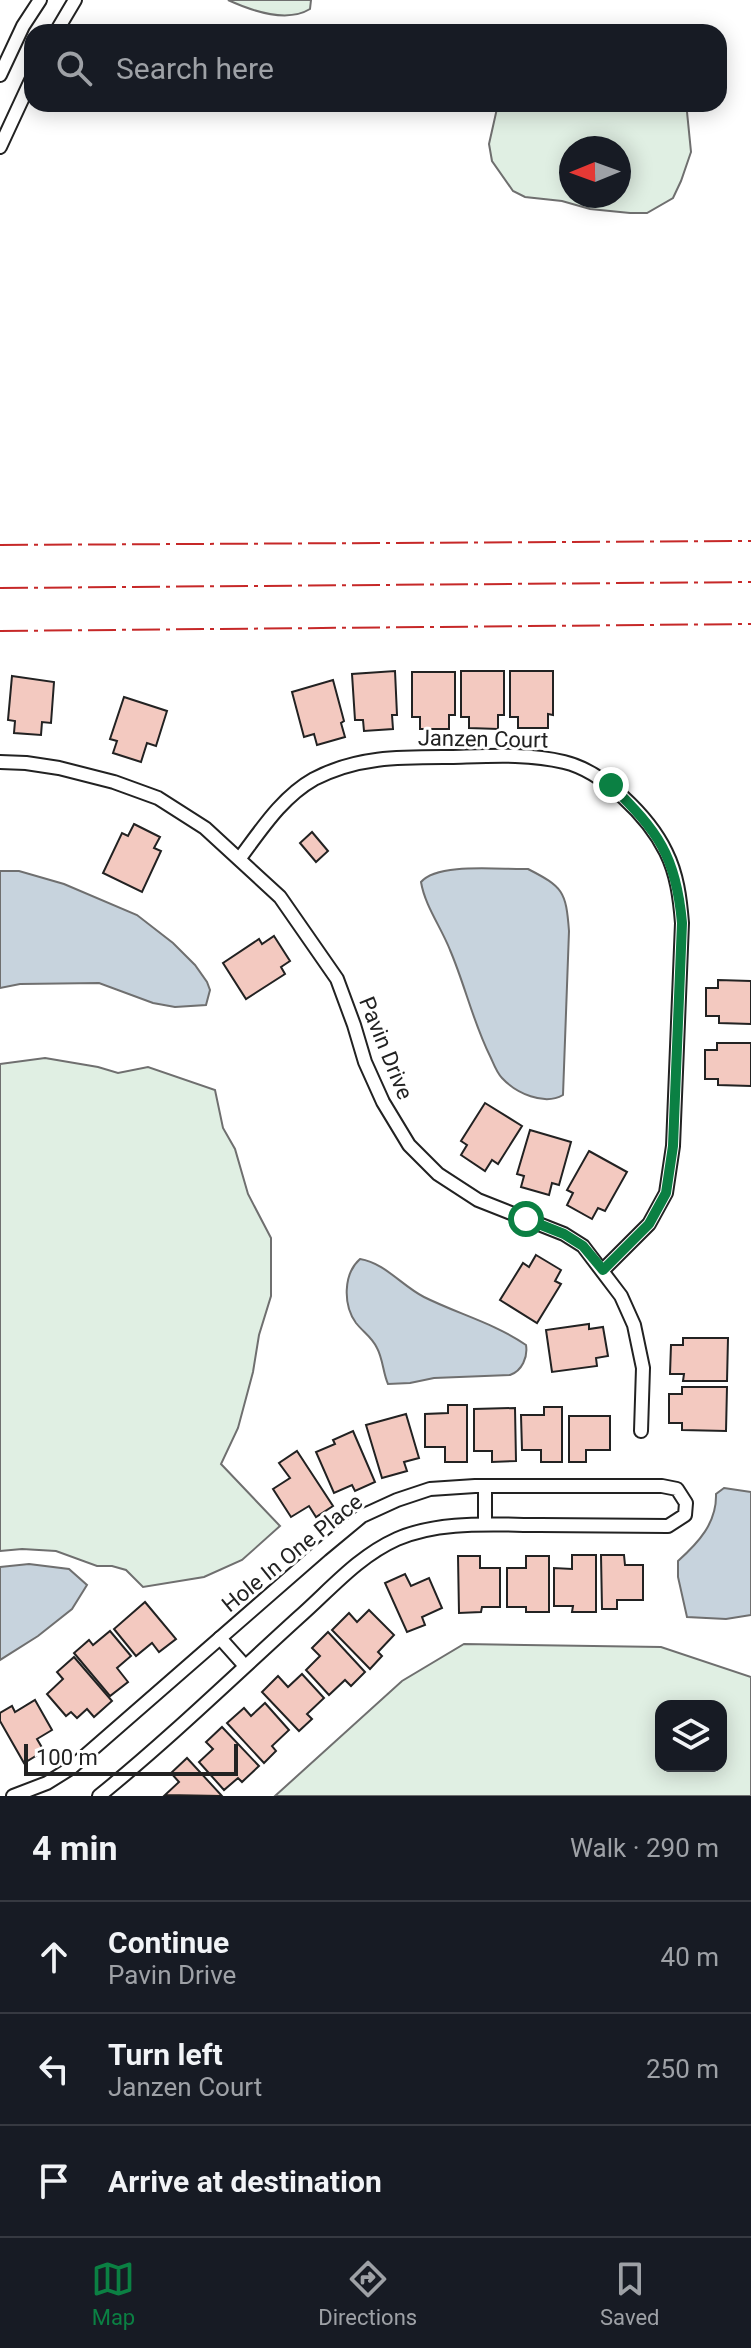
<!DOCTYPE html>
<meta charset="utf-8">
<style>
:root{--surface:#171b24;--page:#242831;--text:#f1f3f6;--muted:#9ea1a6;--line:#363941;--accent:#0b8043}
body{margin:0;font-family:Roboto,sans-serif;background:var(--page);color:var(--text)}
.controls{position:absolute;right:24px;bottom:24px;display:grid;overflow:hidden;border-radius:16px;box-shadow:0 4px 20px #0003}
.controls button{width:72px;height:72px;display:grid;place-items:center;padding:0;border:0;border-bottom:2px solid var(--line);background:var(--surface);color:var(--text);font:40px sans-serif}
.compass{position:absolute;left:559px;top:136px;width:72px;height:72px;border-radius:50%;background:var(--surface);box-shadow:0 4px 20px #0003;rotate:269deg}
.scale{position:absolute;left:24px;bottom:20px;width:214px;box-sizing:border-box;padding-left:8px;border:4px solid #222;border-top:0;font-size:22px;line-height:28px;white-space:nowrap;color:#222;-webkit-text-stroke:6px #fff;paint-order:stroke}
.stop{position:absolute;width:24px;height:24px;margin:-18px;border:6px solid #0b8043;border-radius:50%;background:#fff}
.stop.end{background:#0b8043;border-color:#fff;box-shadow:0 2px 8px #0008}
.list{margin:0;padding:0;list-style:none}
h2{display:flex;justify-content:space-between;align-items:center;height:104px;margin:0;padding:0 32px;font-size:34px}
h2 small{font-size:26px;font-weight:400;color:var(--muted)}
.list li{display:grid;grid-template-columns:52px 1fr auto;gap:24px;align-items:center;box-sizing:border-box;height:112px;padding:0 32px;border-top:2px solid var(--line)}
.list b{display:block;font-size:30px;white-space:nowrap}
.list p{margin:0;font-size:26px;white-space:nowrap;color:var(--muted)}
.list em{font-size:26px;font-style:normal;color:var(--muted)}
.icon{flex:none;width:44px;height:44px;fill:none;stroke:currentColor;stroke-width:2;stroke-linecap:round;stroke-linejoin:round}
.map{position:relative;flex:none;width:751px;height:1796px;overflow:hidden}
.search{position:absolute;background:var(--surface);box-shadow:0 4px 20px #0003;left:24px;right:24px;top:24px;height:88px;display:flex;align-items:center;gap:20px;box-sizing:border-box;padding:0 28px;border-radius:24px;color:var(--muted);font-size:30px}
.sheet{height:440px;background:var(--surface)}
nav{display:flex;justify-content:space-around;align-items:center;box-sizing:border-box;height:112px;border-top:2px solid var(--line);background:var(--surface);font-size:22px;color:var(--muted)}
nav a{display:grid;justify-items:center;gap:4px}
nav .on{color:var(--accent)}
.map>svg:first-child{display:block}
</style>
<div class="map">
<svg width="751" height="1796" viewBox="0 0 751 1796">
<rect width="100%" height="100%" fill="#fff"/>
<!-- green -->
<g fill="#e0efe3" stroke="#6f6f6f" stroke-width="2" fill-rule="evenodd">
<path d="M228 0H311L310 9C287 23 252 11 228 0Z"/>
<path d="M498 104H681L687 112 691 152 681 181 673 198 647 213H630L590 209 562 201 525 197 513 191 492 161 489 144ZM571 148H619V196H571Z"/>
<polygon points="45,1058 98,1067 118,1073 148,1067 215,1090 223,1128 235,1149 248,1194 271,1238 271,1296 259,1335 253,1372 238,1428 221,1464 280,1526 242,1560 204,1577 143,1587 126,1570 112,1566 97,1566 56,1551 22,1549 0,1551 0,1064"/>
<path d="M464 1644 661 1647 751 1677V1796H275L402 1681ZM661 1706H721V1766H661Z"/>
</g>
<!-- water -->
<g fill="#c7d3dd" stroke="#6f6f6f" stroke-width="2">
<path d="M528 869C563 887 566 891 569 931L563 1095C544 1106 516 1093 502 1078 496 1072 493 1062 490 1056 473 1022 465 985 450 950 441 927 425 906 421 882 438 862 502 870 528 869Z"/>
<polygon points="0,871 19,871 64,884 137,915 173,943 195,965 207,982 210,990 206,1005 175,1007 153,1003 99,983 20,984 0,988"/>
<path d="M360 1259C385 1263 402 1286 424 1297 458 1314 494 1323 526 1345 528 1357 522 1371 510 1375L434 1378 410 1383 388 1384C383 1373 383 1359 377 1348 372 1337 363 1332 356 1323 343 1305 343 1274 360 1259Z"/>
<path d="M724 1488 751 1492V1615L726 1619 687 1617 678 1577V1561C698 1543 717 1523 716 1494Z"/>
<polygon points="29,1564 69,1569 87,1585 72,1609 38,1636 0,1660 0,1567"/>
</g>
<!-- building -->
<g fill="#f3c9c0" stroke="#222" stroke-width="2">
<polygon points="395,671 397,715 392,715 393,729 364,731 363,720 355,720 352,674"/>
<polygon points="461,671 504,671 504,715 498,715 498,729 469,728 469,717 461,717"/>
<polygon points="510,671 553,671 553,715 548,714 548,728 518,728 518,717 510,717"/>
<polygon points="412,672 455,672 455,715 449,715 449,729 420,729 420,717 412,717"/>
<polygon points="12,676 54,682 51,723 42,722 41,735 14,733 15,721 8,720"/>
<polygon points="333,680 344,721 341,723 345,737 317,745 314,734 304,737 292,692"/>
<polygon points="124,697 167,711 156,746 147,743 141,762 113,753 117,741 110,739"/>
<polygon points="134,824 160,837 154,848 161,851 142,892 103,873 122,833 128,836"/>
<polygon points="312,832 328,851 316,862 300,843"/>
<polygon points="274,936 290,961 281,967 285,974 246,999 223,963 259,939 262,944"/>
<polygon points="718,980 751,981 751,1024 719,1023 719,1016 706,1016 706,988 718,988"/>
<polygon points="717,1043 751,1043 751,1086 718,1085 718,1079 705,1079 705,1050 717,1050"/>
<polygon points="485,1103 522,1126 498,1164 492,1160 485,1171 461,1155 467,1145 461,1141"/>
<polygon points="530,1130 571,1142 559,1185 552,1183 549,1195 521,1187 524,1176 517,1174"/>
<polygon points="589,1151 627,1172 605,1211 598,1208 592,1219 567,1205 573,1193 567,1190"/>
<polygon points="536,1255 561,1270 555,1281 561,1284 537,1323 500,1300 523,1263 529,1267"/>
<polygon points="589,1324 589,1329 603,1327 608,1356 596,1358 597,1366 552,1372 546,1330"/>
<polygon points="683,1338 728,1338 727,1381 683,1381 684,1374 670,1374 671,1345 683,1345"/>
<polygon points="682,1387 727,1387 726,1431 682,1430 682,1423 669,1423 669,1394 682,1394"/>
<polygon points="448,1405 467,1405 467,1462 445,1462 445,1447 425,1447 425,1414 448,1413"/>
<polygon points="544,1407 562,1407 562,1462 541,1462 541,1450 522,1450 521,1415 544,1415"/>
<polygon points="515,1408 516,1461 492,1462 492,1451 474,1451 474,1409"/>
<polygon points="406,1414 419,1458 404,1462 407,1471 382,1478 366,1425"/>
<polygon points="569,1416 610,1416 610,1450 586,1450 586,1462 569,1462"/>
<polygon points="353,1431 375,1482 355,1491 352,1485 334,1493 316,1452 335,1444 333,1440"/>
<polygon points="297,1451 333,1506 316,1517 309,1506 291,1517 273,1489 290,1478 279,1463"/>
<polygon points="572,1555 596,1555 596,1612 572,1612 573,1606 554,1606 554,1568 572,1569"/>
<polygon points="601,1555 624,1555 625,1565 643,1565 643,1600 617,1600 617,1609 602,1609"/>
<polygon points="458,1556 480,1556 480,1568 500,1568 500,1607 482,1607 481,1612 459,1613"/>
<polygon points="526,1556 549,1556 549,1612 526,1612 526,1607 507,1607 507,1568 526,1568"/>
<polygon points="405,1574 411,1586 429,1578 442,1608 422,1617 425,1625 407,1632 385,1583"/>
<polygon points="145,1602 176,1639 159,1652 152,1643 136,1656 114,1629"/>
<polygon points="369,1610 394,1635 378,1652 382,1656 370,1669 332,1630 349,1613 357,1622"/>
<polygon points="110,1631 131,1656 117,1668 128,1682 110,1696 74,1653 89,1640 93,1645"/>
<polygon points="328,1632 365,1672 351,1686 345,1680 329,1695 306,1670 320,1656 312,1648"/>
<polygon points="74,1657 112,1701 94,1717 87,1709 77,1718 71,1712 66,1716 47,1694 63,1679 57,1672"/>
<polygon points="302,1674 324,1698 307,1714 312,1719 299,1731 262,1692 278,1676 288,1687"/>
<polygon points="35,1700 52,1730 37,1739 44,1751 24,1763 0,1721 0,1713 12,1706 15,1712"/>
<polygon points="265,1703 289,1730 272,1746 276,1751 264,1763 227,1723 244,1708 251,1716"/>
<polygon points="222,1727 259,1766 242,1782 238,1778 224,1790 199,1762 213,1749 206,1742"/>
<polygon points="187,1758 222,1796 165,1795 179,1782 171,1773"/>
</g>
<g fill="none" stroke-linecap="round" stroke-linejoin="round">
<defs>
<g id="street">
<polyline points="56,32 75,0"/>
<polyline points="0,75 23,26 40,0"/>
<polyline points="0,147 32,78"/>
<polyline points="0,762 26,763 59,768 114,782 158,798 205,828 280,897 337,979 354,1025 365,1062 383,1102 409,1145 438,1174 478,1200 564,1234 583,1246 621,1296 634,1325 643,1368 641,1431"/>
<path d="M240 858C261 830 282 797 314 779 358 756 402 757 450 757 488 756 527 753 564 762 603 771 649 817 666 852 677 874 680 898 682 923L673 1146 666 1193 649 1224 603 1270"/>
<polyline points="485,1486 485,1524"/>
<polyline points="220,1638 245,1666"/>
<path d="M13 1796 47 1783 71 1768 321 1550 362 1516 397 1500 430 1489 475 1486H662L677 1489 686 1503 685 1515 668 1526C625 1526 583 1525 540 1525 494 1525 440 1520 397 1539 357 1557 330 1590 298 1618 232 1678 168 1740 99 1796"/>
</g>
</defs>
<!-- street casing -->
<use href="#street" stroke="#222" stroke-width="16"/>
<!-- street -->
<use href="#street" stroke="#fff" stroke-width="12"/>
<!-- power -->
<g stroke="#c62828" stroke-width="2" stroke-dasharray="28 6 4 6" stroke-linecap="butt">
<polyline points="0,545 751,541"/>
<polyline points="0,588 751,582"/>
<polyline points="0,631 751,624"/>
</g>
</g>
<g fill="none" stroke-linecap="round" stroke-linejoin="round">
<!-- route -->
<path stroke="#0b8043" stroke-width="10" d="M526 1219 564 1234 583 1246 603 1270 649 1224 666 1193 673 1146 682 923C676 855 658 832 611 785"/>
</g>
<g text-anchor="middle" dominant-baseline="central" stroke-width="6" stroke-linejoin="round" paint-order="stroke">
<!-- street labels -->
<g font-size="22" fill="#222" stroke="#fff">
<text transform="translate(483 739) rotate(1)">Janzen Court</text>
<text transform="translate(386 1048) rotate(68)">Pavin Drive</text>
<text transform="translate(292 1553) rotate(-39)">Hole In One Place</text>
</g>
</g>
</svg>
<div class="controls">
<button><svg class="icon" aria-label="layers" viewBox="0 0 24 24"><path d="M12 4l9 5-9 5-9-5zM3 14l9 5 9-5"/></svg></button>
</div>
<svg class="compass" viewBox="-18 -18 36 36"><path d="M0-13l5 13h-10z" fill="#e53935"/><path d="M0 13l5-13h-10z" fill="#9ea1a6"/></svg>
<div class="scale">100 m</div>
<div class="stop" style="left:526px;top:1219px"></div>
<div class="stop end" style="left:611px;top:785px"></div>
<div class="search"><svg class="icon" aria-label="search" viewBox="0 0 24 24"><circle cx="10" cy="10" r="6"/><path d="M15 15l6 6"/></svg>Search here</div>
</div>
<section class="sheet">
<h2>4 min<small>Walk · 290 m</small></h2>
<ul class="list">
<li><svg class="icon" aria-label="ahead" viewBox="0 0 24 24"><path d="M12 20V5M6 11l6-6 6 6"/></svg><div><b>Continue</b><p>Pavin Drive</p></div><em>40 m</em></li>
<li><svg class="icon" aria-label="left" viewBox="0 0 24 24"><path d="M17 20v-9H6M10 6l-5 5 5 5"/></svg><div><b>Turn left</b><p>Janzen Court</p></div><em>250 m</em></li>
<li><svg class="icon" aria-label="arrive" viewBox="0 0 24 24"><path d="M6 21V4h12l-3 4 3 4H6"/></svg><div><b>Arrive at destination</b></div></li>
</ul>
</section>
<nav>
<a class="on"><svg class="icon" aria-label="map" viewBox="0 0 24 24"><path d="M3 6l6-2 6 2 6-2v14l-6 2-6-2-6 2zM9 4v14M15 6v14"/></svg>Map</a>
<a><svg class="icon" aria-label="directions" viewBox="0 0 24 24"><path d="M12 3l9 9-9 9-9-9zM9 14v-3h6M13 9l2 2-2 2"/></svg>Directions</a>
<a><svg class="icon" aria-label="saved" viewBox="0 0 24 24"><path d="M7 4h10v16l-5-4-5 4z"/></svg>Saved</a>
</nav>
